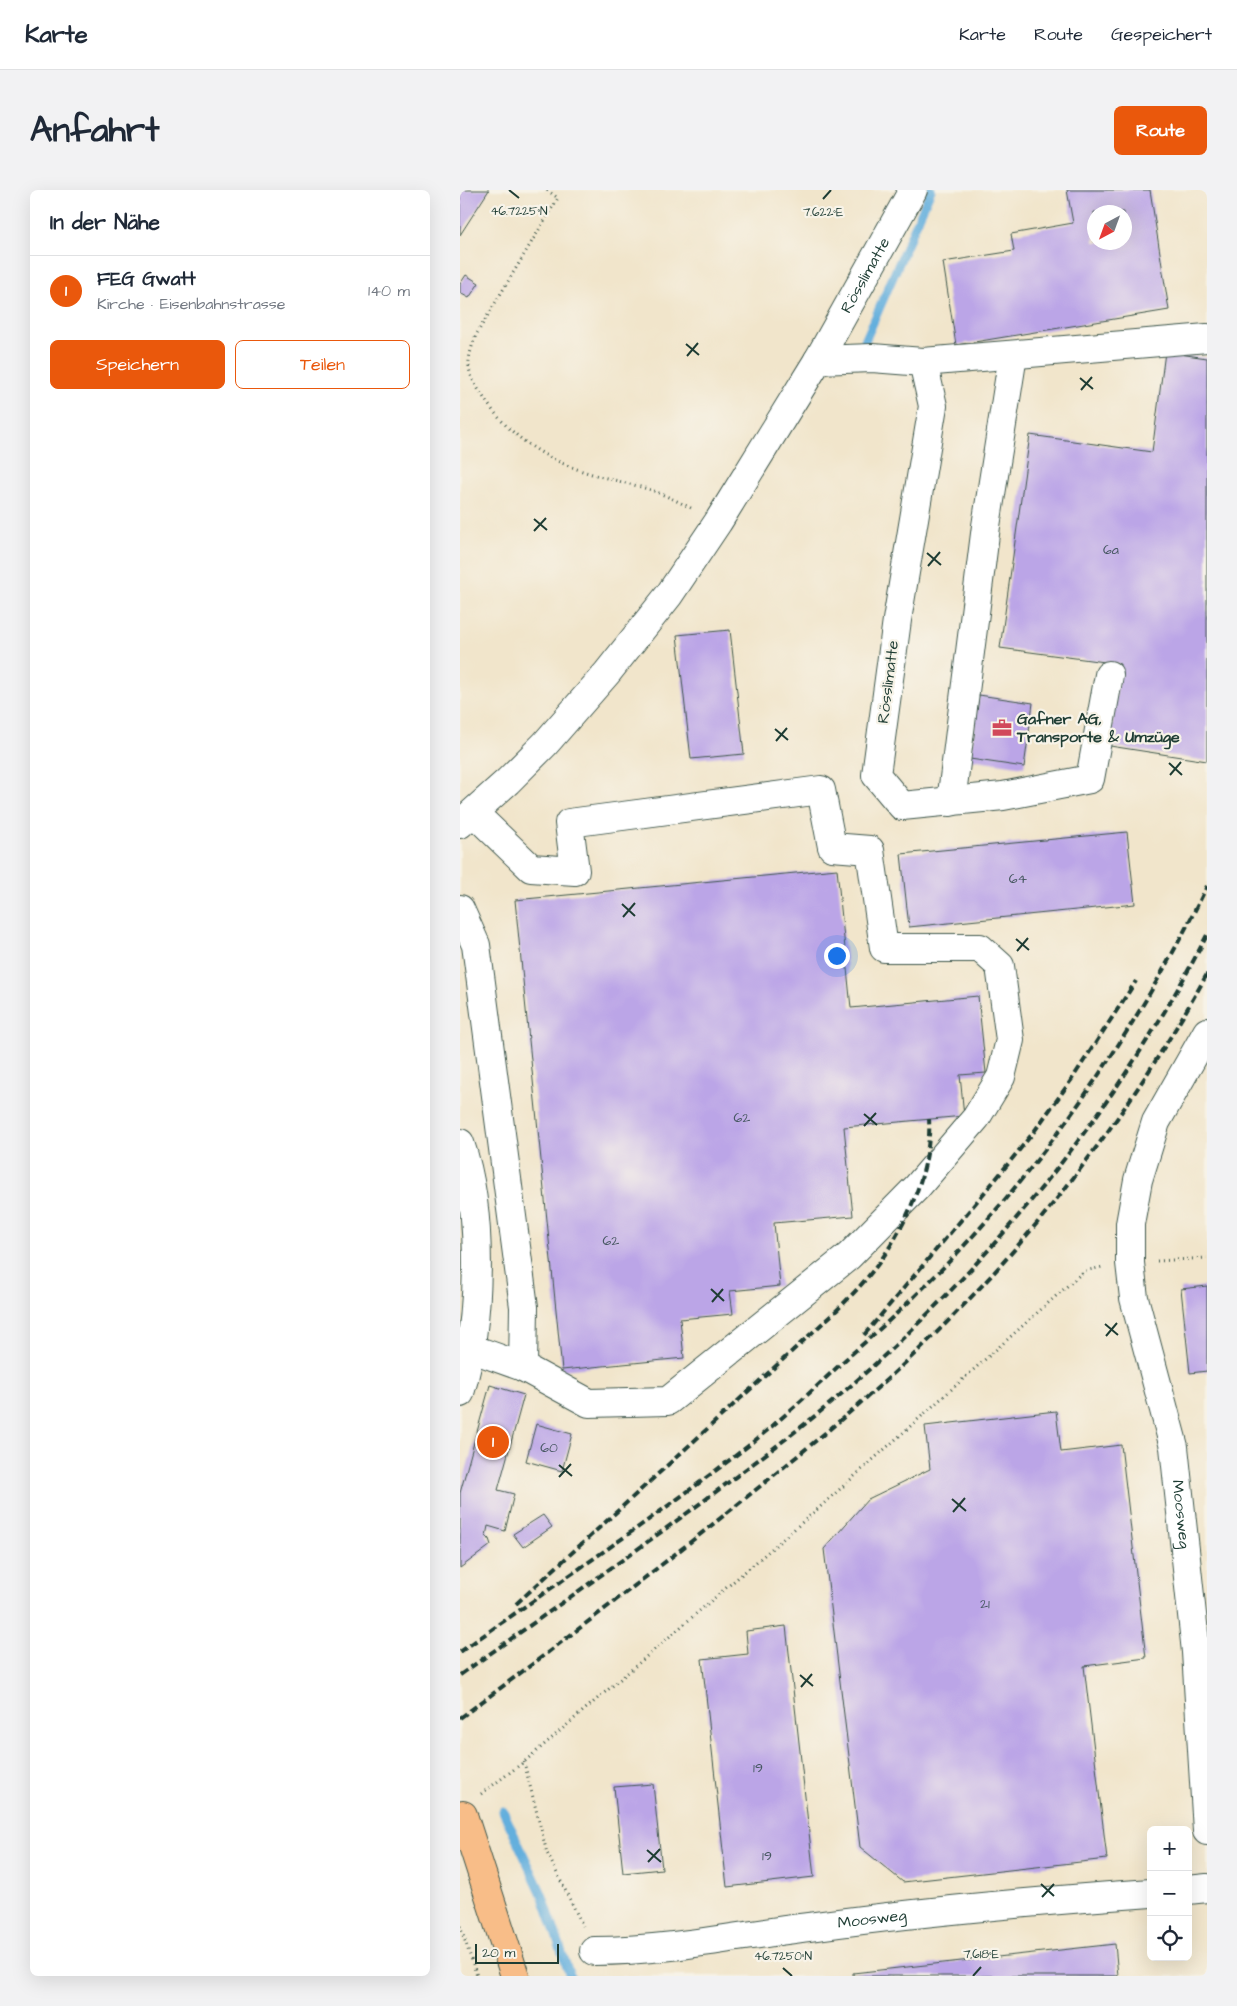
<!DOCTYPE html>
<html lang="de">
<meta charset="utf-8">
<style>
:root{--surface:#fff;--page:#f2f2f3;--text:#1f2937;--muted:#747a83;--line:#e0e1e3;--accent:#ea580c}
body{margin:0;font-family:"Architects Daughter",sans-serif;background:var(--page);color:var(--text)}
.controls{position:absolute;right:15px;bottom:15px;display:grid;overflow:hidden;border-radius:8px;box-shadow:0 5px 20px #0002}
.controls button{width:45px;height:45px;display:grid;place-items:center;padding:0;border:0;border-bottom:1px solid var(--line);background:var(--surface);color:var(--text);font:25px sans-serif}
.compass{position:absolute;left:627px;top:15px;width:45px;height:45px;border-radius:50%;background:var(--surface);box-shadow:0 5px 20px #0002;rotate:221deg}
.scale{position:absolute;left:15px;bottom:12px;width:84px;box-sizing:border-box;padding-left:5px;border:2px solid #1f3d34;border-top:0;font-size:14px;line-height:18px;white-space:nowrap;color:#1f3d34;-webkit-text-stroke:4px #f7f3e8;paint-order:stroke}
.you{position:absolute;left:376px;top:765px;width:18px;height:18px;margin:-12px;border:4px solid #fff;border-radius:50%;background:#1a73e8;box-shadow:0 0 0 8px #1a73e833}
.badge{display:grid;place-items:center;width:32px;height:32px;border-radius:50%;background:var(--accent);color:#fff;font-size:16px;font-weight:700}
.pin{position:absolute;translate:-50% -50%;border:2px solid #fff;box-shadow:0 1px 5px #0006}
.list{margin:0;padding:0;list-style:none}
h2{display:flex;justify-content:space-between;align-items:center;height:65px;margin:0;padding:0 20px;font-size:21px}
h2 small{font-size:16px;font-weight:400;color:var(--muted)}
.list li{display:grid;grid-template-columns:32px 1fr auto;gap:15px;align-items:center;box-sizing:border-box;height:70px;padding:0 20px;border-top:1px solid var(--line)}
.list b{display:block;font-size:19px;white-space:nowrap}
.list p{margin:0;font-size:16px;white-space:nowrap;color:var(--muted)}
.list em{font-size:16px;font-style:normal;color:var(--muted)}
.actions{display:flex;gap:10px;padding:15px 20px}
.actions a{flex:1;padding:11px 0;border:1px solid var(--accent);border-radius:8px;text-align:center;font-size:18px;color:var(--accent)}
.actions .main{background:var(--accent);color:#fff}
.icon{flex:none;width:28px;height:28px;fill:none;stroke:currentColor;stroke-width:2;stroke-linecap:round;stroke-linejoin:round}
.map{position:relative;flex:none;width:747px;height:1786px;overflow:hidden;border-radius:8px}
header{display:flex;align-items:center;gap:30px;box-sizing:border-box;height:70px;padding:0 25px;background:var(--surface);border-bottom:1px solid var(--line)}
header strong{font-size:24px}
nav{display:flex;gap:28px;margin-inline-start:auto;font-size:18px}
.intro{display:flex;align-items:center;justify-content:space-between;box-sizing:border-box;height:120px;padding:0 30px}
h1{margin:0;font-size:35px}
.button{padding:12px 22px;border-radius:8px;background:var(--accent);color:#fff;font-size:18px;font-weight:700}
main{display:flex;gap:30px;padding:0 30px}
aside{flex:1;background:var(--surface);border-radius:8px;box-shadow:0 5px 20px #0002}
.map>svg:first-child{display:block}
</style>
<header>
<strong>Karte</strong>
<nav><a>Karte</a><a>Route</a><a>Gespeichert</a></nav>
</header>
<div class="intro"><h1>Anfahrt</h1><a class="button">Route</a></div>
<main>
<aside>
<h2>In der Nähe<small></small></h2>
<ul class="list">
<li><span class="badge">1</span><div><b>FEG Gwatt</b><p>Kirche · Eisenbahnstrasse</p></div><em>140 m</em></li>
</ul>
<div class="actions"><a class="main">Speichern</a><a>Teilen</a></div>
</aside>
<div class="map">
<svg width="747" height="1786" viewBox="0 0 747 1786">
<rect width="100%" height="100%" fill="#f7f3e8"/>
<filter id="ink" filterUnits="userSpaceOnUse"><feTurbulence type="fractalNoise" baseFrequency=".02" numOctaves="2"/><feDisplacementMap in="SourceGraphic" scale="10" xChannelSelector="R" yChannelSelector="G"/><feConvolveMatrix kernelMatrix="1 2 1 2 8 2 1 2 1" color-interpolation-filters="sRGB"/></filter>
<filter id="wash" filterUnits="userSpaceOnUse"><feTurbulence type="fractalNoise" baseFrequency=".0096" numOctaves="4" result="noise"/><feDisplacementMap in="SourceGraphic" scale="20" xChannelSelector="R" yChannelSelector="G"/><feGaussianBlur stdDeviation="1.12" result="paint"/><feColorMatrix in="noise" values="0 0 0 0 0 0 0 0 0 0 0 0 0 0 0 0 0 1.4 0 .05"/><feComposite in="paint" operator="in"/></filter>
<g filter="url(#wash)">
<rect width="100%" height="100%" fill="#f1e5cb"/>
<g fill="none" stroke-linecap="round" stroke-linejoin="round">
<!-- stream -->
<g stroke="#64afdd" stroke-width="9">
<polyline points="405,151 471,0"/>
<polyline points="43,1621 82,1704 110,1786"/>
</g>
</g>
<g id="blocks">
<!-- building -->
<g fill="#bba5e7" fill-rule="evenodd">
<polygon points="0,0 29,0 0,45"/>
<path d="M607 0H690L709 120 496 155 483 72 554 61 551 44 613 33ZM634 22H664V52H634Z"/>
<polygon points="6,85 19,93 9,108 0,103 0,94"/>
<polygon points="705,162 747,168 747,571 650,556 660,474 540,458 570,245 692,262"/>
<polygon points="270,440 284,564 231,569 217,445"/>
<polygon points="519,505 573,513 564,577 510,569"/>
<polygon points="667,642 675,714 449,737 441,664"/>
<polygon points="377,679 391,818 518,806 526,883 500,885 504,926 384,937 393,1026 314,1033 320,1096 270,1101 273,1124 220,1129 224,1168 102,1180 55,710"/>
<polygon points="747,1096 747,1181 730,1183 721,1099"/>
<polygon points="30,1195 64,1205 38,1300 54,1304 45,1341 28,1336 26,1346 29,1349 31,1355 0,1378 0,1303"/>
<polygon points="596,1221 601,1262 661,1255 686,1468 624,1476 647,1669 443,1692 400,1657 364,1359 408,1309 470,1279 465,1236"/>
<polygon points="76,1234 112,1244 102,1281 66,1271"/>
<polygon points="83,1325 92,1337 63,1357 53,1344"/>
<polygon points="326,1436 354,1687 267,1697 242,1469 288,1464 286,1441"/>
<polygon points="193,1594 202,1679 163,1683 154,1597"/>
<polygon points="655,1754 658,1786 393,1786 393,1783"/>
</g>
</g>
</g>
<g filter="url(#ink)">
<use href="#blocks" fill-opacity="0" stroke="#3e564b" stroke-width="1"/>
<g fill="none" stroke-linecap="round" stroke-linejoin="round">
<defs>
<g id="minor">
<polyline points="358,170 412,168 463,172 473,216 437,430 416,585 442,616 543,606 630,589 649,485"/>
<polyline points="463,172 747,148"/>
<polyline points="491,612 526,336 553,165"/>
<path id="s1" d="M0 634 48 591 85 554 147 483 209 405 258 332 358 170 453 0"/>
<polyline points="0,719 16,755 64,1117 63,1177"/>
<path id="s2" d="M747 842 696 932 678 990 670 1034V1073L674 1108 714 1257 736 1462 747 1641"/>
<path d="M0 953C24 1023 21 1132 0 1203"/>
<polyline points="10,1158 63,1177 129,1213 208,1211 389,1066 457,997 516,928 541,887 550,850 540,776 520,758 424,758 410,660 372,657 361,600 109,633 115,681 71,678 14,623"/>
<polyline points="728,1700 747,1698"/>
<path id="s3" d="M134 1761C208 1761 282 1745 356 1736 467 1721 579 1711 691 1703"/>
</g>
<polyline id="major" points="3,1625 55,1786"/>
</defs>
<!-- minor casing -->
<use href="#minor" stroke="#3e564b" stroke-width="30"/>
<!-- major casing -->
<use href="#major" stroke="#3e564b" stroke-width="30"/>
<!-- path -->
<g stroke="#3e564b" stroke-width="3" stroke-dasharray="1 4" stroke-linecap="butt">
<path d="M87 0 98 8 16 145C4 177 7 183 26 211 52 249 88 271 132 284 152 290 172 294 191 300 205 305 219 312 233 319"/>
<polyline points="697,1071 747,1068"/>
<polyline points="64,1572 87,1663 123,1736"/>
<polyline points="21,1604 64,1572 360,1317 624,1081 643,1077"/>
<polyline points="0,1736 17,1786"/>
</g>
<!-- minor -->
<use href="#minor" stroke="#fff" stroke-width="28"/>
<!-- major -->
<use href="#major" stroke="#f8bd88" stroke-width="28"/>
<!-- rail -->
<g stroke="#1f3d34" stroke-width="4" stroke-dasharray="8 4" stroke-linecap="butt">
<polyline points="404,1145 535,990 573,943 612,889 676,791"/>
<path d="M56 1414 377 1120C393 1104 408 1088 421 1070 448 1032 472 977 469 929"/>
<path d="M0 1462C96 1394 195 1328 288 1256 322 1229 354 1199 386 1169 412 1146 438 1123 462 1099 580 983 675 844 747 696"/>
<path d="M0 1485C94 1418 190 1352 282 1282 318 1255 354 1228 387 1199 533 1072 658 918 747 745"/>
<path d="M0 1528C91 1461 179 1393 267 1323 345 1260 423 1198 493 1126 593 1024 678 909 747 784"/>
</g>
</g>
</g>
<!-- ticks -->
<path fill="none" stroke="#1f3d34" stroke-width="2" d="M49 0 59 8M363 9 371 0M226 154 239 165M227 166 238 153M620 188 633 199M621 200 632 187M74 329 87 340M74 341 86 328M467 363 481 375M468 376 480 362M315 539 328 550M316 551 327 538M709 573 722 585M710 585 721 572M162 714 175 726M163 727 175 713M556 749 569 760M557 761 568 748M404 924 417 935M404 936 416 923M251 1099 264 1111M252 1112 263 1099M645 1134 658 1145M646 1146 657 1133M99 1275 112 1286M99 1287 111 1274M492 1309 506 1321M493 1322 505 1308M340 1485 353 1496M341 1497 352 1484M187 1660 201 1672M188 1672 200 1659M581 1694 594 1706M582 1707 594 1694M323 1778 332 1786M513 1786 521 1777"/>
<!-- icons -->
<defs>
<symbol id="office-bare" viewBox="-9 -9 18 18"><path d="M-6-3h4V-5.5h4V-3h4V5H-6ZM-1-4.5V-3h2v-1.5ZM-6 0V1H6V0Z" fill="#d1495b" stroke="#f7f3e8" stroke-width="2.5" paint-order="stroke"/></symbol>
</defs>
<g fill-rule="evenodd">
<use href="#office-bare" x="528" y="524" width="28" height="28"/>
</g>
<g text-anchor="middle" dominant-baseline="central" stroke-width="4.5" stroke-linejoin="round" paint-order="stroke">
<!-- number labels -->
<g font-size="14" fill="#465761">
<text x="651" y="360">6a</text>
<text x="558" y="689">64</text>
<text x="282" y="928">62</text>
<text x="151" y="1051">62</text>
<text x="89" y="1258">60</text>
<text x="525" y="1414">21</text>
<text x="298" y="1578">19</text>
<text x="307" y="1666">19</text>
</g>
<!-- street labels -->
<g font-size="16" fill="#1f3d34" stroke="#f7f3e8">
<text stroke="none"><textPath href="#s1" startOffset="686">Rösslimatte</textPath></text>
<text transform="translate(428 492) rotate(-83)">Rösslimatte</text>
<text stroke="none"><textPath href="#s2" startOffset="505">Moosweg</textPath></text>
<text stroke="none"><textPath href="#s3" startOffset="280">Moosweg</textPath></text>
</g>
<!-- poi labels -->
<g font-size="16" font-weight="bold" fill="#1f3d34" stroke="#f7f3e8" text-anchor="start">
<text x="557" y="529">Gafner AG,<tspan x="557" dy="18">Transporte &amp; Umzüge</tspan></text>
</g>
</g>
<g font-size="12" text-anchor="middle" fill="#1f3d34" stroke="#f7f3e8" stroke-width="4.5" stroke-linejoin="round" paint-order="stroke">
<text x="59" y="25">46.7225°N</text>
<text x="363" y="26">7.622°E</text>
<text x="521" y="1768">7.618°E</text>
<text x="323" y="1770">46.7250°N</text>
</g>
</svg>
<div class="controls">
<button>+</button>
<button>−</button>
<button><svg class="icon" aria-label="locate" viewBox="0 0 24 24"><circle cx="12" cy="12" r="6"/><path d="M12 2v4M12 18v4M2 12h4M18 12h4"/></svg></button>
</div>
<svg class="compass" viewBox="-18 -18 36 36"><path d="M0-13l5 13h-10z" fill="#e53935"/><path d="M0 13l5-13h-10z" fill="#747a83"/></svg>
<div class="scale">20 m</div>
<div class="you"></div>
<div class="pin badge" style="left:33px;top:1252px">1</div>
</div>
</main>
